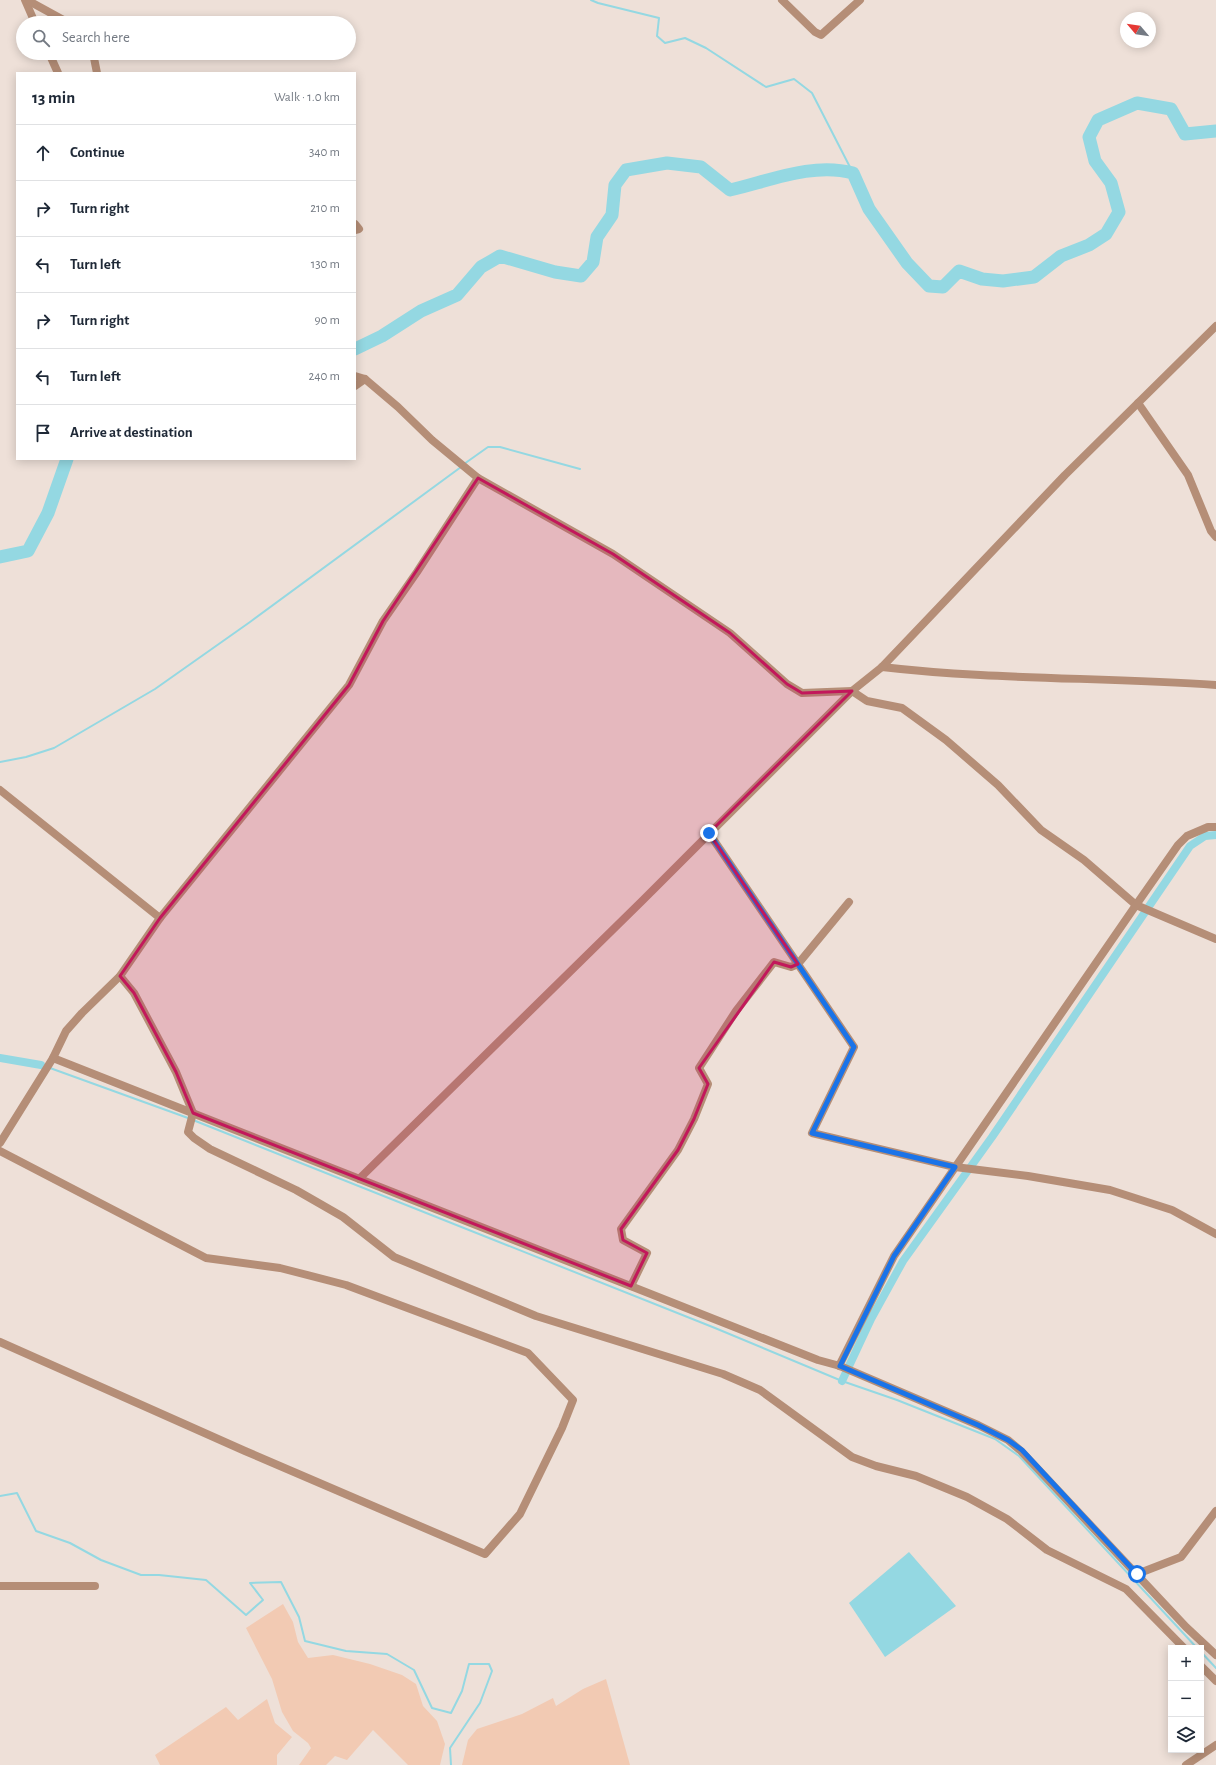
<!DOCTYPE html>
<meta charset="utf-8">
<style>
:root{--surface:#fff;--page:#f2f2f3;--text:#1f2937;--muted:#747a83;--line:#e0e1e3}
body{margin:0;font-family:"Alegreya Sans",sans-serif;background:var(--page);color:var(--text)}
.controls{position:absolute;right:12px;bottom:12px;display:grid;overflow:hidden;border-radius:0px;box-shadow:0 2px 10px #0003}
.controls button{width:36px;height:36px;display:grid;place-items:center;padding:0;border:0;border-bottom:1px solid var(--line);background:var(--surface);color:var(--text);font:20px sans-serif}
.compass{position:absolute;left:1120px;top:12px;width:36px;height:36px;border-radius:50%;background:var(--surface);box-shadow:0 2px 10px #0003;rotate:299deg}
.stop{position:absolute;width:12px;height:12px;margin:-9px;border:3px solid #1a73e8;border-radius:50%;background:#fff}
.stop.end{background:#1a73e8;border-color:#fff;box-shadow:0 1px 4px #0008}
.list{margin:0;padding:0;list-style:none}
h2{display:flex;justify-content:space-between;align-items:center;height:52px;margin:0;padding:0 16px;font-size:17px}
h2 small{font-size:13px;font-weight:400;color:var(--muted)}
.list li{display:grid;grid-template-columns:26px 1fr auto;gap:12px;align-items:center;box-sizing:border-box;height:56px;padding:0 16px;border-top:1px solid var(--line)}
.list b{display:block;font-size:15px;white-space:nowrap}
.list em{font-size:13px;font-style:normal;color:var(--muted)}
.icon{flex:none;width:22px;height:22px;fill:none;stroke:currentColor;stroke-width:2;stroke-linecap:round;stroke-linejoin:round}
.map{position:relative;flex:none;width:1216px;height:1765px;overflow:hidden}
.search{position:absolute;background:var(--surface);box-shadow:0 2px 10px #0003;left:16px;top:16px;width:340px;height:44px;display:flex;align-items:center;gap:10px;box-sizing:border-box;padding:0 14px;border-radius:22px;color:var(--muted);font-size:15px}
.panel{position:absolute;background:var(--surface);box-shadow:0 2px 10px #0003;left:16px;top:72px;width:340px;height:388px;border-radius:0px}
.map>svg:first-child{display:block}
</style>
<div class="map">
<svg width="1216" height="1765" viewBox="0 0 1216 1765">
<rect width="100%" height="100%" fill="#eee0d8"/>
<!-- green -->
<g fill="#f2cab3">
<polygon points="283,1604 293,1622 298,1642 308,1658 333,1655 370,1664 402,1675 416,1684 423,1706 437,1721 445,1744 440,1765 408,1765 373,1730 347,1760 335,1756 326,1765 299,1765 311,1748 308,1743 293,1731 282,1712 272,1679 246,1628"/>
<polygon points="606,1679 630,1765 462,1765 468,1740 477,1729 522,1714 553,1698 556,1706 583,1689"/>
<polygon points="267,1699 275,1723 292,1737 277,1755 277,1765 160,1765 155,1755 226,1707 238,1720"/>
</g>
<!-- water -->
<polygon fill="#94d8e2" points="909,1552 956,1606 885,1657 849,1603"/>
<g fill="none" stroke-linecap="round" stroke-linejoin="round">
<!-- stream -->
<g stroke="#94d8e2" stroke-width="2">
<polyline points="591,0 598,3 659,18 657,36 665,43 685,38 706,48 766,87 794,79 812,93 853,173"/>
<polyline points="464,464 488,447 500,447 580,469"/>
<polyline points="0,762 26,757 54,748 155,689 250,622 461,467"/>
<polyline points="50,1068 188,1118"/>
<polyline points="193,1120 715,1328 842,1381 897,1400 995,1439 1019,1456 1197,1648"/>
<polyline points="0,1496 17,1493 36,1531 70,1543 101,1560 141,1575 159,1575 206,1580 246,1615 263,1600 250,1583 281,1582 299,1617 305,1641 346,1651 387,1654 414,1670 432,1708 451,1713 462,1691 469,1664 489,1664 492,1671 480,1703 450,1748 451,1765"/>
<polyline points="1201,1652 1216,1668"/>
</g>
<!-- canal -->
<g stroke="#94d8e2" stroke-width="8">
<polyline points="0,1058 41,1065"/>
<polyline points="842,1381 871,1319 903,1261 992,1137 1190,846 1205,836 1216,835"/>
</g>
<!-- river -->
<g stroke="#94d8e2" stroke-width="13">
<path d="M355 349 382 336 421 311 457 295 481 267 500 256 555 272 581 276 593 262 597 237 612 215 615 185 626 170 667 163 701 167 730 190C769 181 813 162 853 173L869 209 907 263 929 286 943 287 959 271 982 279 1003 281 1034 277 1061 256 1089 245 1106 234 1119 212 1111 183 1095 161 1089 137 1098 120 1137 103 1171 109 1185 134 1216 131"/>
<polyline points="0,557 28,551 48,513 67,459"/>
</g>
<!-- minor -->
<g stroke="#b58e77" stroke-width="8">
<polyline points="25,0 35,23"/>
<polyline points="27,0 69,23"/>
<polyline points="782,0 815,32 821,35 860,0"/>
<polyline points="49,53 58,73"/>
<polyline points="93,53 97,73"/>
<polyline points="355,224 359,229 355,230"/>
<polyline points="355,376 365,379 398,407 432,440 478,478 613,554 730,633 787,684 802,693 852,691 867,701 902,708 946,740 998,785 1041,830 1084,860 1136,905 1216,939"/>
<polyline points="355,386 365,379"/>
<polyline points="1138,403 1188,475 1211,531 1216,537"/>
<path d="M882 667C992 680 1105 677 1216 685"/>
<polyline points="0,790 160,918"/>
<polyline points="709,833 854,1047 812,1133 955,1167 1028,1176 1110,1190 1172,1210 1216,1234"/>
<polyline points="120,976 134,993 176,1072 193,1113 188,1132 194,1138 210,1149 296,1190 343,1217 394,1257 536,1316 723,1374 760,1390 852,1457 876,1466 916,1476 967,1497 1007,1519 1047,1550 1126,1589 1184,1648"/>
<polyline points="53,1058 818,1360 840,1366 978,1425 1008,1440 1021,1451 1186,1627 1216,1655"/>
<polyline points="0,1143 53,1058 66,1031 82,1013 120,976 160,918 349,685 383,621 417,572 478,478"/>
<polyline points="0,1151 206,1258 280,1268 346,1285 528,1353 573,1400 562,1428 520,1514 485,1554 245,1451 0,1342"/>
<polyline points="359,1179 643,900 852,691 882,667 1065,475 1216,326"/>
<polyline points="631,1286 647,1253 623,1240 621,1229 678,1150 694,1119 708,1084 699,1068 736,1011 774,962 791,967 798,964 849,902"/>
<polyline points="839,1366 894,1256 1136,905 1178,845 1187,836 1208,827 1216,827"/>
<polyline points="1137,1574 1181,1557 1216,1511"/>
<polyline points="0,1586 95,1586"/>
<polyline points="1201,1666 1216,1681"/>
<polyline points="1186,1765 1216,1745"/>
</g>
</g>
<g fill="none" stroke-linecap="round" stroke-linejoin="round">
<!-- route -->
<polyline stroke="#1a73e8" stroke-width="5" points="709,833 854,1047 812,1133 955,1167 894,1256 840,1366 978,1425 1008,1440 1022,1450 1137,1574"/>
</g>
<!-- marked area -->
<path fill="#c2185b" fill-opacity="0.2" stroke="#c2185b" stroke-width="3" stroke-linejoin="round" d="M478 478 613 554 730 633 787 684 802 693 852 691 709 833 798 964 791 967 774 962 699 1068 708 1084 694 1119 678 1150 621 1229 623 1240 647 1253 631 1286 193 1113 176 1072 134 993 120 976 160 918 349 685 383 621Z"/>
</svg>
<div class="controls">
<button>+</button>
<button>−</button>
<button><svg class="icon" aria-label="layers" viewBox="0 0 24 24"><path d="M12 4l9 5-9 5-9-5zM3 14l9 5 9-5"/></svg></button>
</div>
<svg class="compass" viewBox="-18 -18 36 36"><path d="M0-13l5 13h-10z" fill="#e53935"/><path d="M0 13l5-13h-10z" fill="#747a83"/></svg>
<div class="stop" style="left:1137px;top:1574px"></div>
<div class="stop end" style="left:709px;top:833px"></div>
<div class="search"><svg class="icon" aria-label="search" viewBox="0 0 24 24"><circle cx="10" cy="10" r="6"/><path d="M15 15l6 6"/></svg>Search here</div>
<section class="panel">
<h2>13 min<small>Walk · 1.0 km</small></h2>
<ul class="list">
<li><svg class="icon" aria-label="ahead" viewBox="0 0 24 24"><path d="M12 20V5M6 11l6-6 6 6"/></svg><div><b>Continue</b></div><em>340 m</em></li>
<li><svg class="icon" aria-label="right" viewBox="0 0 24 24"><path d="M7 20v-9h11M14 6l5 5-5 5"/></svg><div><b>Turn right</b></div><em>210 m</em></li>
<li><svg class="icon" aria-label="left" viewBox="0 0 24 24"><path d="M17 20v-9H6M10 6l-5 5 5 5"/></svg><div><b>Turn left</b></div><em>130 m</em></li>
<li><svg class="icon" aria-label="right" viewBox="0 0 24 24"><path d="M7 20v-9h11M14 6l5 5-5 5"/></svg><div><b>Turn right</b></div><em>90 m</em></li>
<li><svg class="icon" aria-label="left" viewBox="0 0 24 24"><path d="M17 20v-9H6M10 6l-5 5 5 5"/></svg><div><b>Turn left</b></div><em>240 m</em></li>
<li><svg class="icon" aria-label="arrive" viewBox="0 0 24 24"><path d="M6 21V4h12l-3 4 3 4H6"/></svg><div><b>Arrive at destination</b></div></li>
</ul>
</section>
</div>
